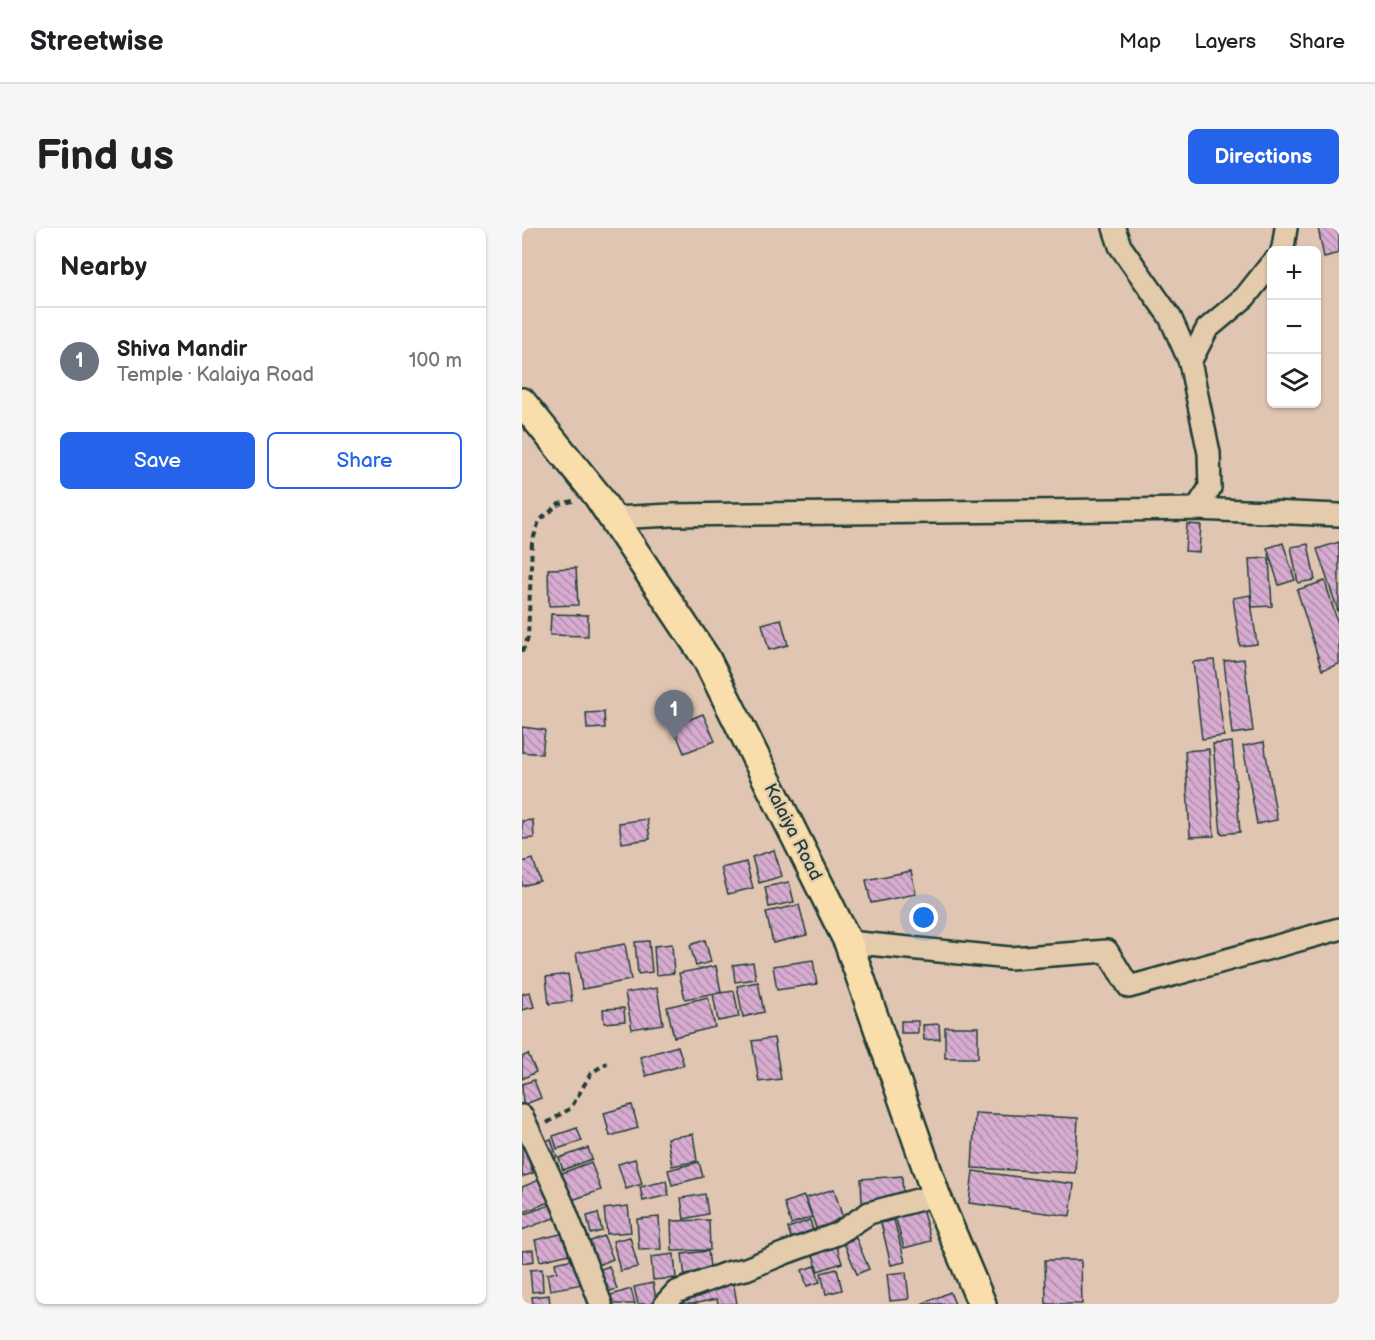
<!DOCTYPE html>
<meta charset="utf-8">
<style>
:root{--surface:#fff;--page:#f6f6f6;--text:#202124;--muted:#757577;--line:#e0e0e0;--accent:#2563eb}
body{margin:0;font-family:"Balsamiq Sans",sans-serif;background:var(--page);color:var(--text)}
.controls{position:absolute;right:18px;top:18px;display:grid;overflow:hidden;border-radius:9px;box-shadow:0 2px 4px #0004}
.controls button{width:54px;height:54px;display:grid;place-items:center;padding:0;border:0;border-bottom:2px solid var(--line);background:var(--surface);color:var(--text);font:30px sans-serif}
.you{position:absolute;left:402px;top:690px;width:21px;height:21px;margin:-15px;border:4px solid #fff;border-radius:50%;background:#1a73e8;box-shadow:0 0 0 9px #1a73e833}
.badge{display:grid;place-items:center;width:39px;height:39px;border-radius:50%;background:var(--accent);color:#fff;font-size:20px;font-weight:700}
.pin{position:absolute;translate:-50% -50px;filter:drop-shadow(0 2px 3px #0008)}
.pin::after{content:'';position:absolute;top:32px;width:21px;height:18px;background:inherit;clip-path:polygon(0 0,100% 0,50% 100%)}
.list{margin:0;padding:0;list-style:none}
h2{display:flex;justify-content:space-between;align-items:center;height:78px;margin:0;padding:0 24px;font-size:26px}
h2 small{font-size:20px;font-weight:400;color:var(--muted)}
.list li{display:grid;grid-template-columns:39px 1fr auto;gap:18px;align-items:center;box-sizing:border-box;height:108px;padding:0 24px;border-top:2px solid var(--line)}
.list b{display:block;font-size:22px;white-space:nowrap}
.list p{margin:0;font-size:20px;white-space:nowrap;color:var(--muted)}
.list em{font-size:20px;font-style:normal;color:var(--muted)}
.actions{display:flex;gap:12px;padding:18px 24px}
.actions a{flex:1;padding:14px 0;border:2px solid var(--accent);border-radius:9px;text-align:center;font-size:21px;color:var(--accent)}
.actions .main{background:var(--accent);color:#fff}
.icon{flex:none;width:33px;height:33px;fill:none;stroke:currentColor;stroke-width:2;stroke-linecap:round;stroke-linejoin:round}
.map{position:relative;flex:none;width:817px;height:1076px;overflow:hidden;border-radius:9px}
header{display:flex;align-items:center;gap:36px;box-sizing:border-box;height:84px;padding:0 30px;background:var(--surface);border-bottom:2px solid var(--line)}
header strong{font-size:28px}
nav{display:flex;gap:33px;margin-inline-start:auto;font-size:21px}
.intro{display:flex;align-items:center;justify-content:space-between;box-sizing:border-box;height:144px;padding:0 36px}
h1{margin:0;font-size:42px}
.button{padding:15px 27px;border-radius:9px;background:var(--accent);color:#fff;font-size:21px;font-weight:700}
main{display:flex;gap:36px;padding:0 36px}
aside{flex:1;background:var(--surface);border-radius:9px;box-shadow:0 2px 4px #0004}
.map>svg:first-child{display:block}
</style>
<header>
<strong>Streetwise</strong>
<nav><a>Map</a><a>Layers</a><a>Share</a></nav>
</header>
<div class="intro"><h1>Find us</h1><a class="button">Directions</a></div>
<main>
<aside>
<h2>Nearby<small></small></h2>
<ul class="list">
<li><span class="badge" style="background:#6b7280">1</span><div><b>Shiva Mandir</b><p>Temple · Kalaiya Road</p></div><em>100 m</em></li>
</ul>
<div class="actions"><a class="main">Save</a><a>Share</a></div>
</aside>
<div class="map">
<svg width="817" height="1076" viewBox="0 0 817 1076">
<defs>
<pattern id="building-back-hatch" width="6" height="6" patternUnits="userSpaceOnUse" patternTransform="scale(1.5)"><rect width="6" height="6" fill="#d7acd0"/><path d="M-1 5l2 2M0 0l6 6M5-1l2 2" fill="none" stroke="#ae8daa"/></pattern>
</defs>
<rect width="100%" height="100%" fill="#e1c5b3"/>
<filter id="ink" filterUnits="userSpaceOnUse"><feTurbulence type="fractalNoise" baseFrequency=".0167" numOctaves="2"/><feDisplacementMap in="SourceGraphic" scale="12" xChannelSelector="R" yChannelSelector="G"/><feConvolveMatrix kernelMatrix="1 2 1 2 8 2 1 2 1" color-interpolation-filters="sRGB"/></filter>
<g filter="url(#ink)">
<!-- building -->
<g fill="url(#building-back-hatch)" stroke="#1f3d34" stroke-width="1.5">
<polygon points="796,0 817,0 817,25 802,29"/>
<polygon points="665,296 679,297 677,324 663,323"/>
<polygon points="817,314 817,386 795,321"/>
<polygon points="761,315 773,352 757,357 745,320"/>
<polygon points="786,316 793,352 776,355 769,319"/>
<polygon points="747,330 750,378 730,379 727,331"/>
<polygon points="54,340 56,377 27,378 26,341"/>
<polygon points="803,353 817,399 817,436 800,442 775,362"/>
<polygon points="728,367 735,416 718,418 711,370"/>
<polygon points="29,386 66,387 66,408 28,407"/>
<polygon points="259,391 266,417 247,422 240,396"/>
<polygon points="722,431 731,503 710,506 702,433"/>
<polygon points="692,432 702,508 680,511 671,434"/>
<polygon points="82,484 83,500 65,501 64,485"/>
<polygon points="181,486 193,513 162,525 151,498"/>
<polygon points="0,499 23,502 20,526 0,524"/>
<polygon points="710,514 718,604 699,606 691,516"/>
<polygon points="742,514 755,592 735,596 721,518"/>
<polygon points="687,521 692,608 668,609 663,523"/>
<polygon points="125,591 128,611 100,615 97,595"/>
<polygon points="11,592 12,610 0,611 0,593"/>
<polygon points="252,622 260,648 237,655 230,629"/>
<polygon points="11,631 18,653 0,658 0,634"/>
<polygon points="224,634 231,660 206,666 199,640"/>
<polygon points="389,643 394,666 349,675 344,652"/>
<polygon points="267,654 272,674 247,679 243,659"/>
<polygon points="277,677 285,707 251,715 244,684"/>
<polygon points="183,712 189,734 174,738 168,717"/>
<polygon points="127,713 130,744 116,746 113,714"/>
<polygon points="103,716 109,752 60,761 54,725"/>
<polygon points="150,716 152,745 134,747 132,718"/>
<polygon points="291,732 295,756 255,762 251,738"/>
<polygon points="231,734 234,751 213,754 211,737"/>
<polygon points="194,738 199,764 163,771 157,745"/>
<polygon points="46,746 50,773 27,776 24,749"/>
<polygon points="236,754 242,784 221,789 215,758"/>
<polygon points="135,760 141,796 110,801 103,765"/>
<polygon points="212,763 217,789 196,793 191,766"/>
<polygon points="8,764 12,779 0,782 0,766"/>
<polygon points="186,769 193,799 152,809 145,779"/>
<polygon points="102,780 103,793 82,795 81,781"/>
<rect x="379" y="793" width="17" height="12"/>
<polygon points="417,796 418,811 402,812 401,797"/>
<rect x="423" y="799" width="33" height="31"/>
<polygon points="252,810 259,851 237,854 230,813"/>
<polygon points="156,818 162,837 124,848 118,829"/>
<polygon points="6,826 14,844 0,851 0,829"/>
<polygon points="12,852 19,870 1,877 0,856"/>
<polygon points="110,877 116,900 88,908 82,885"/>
<polygon points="453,885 556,890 553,945 450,940"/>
<polygon points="55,900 60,913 35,921 31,908"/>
<polygon points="171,906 175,933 150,938 145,910"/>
<polygon points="29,911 35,929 25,933 19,915"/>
<polygon points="0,914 11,945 0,949"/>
<polygon points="66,920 70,931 41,942 37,930"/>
<polygon points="113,931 120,956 104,961 96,936"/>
<polygon points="69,934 79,962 47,973 38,946"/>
<polygon points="177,934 181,949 150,957 146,942"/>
<polygon points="451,943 552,956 548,988 447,975"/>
<polygon points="380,948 381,972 340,975 339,951"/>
<polygon points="20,951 29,973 0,985 0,959"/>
<polygon points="144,953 147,967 121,973 118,959"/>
<polygon points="312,961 323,997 296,1006 284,970"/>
<polygon points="183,966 186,986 162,991 159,970"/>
<polygon points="282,968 290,989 269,996 262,975"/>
<polygon points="33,975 37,988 0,1002 0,987"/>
<polygon points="106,978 109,1004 85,1006 82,981"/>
<polygon points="400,981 409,1013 382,1020 373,988"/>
<polygon points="76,985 80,1003 69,1006 65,988"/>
<polygon points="137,989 139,1021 117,1022 115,991"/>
<polygon points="187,992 188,1022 150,1023 149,993"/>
<polygon points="288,992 292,1006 270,1013 266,1000"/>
<polygon points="372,992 383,1034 369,1037 359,995"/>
<polygon points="47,1004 52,1025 18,1033 13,1012"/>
<polygon points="82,1008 91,1031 74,1038 64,1015"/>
<polygon points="108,1009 116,1039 98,1043 91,1013"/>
<polygon points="334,1010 347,1041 335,1046 322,1015"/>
<polygon points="313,1013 320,1035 296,1043 289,1020"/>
<polygon points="11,1022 12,1033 0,1035 0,1023"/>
<polygon points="186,1023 189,1046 163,1049 160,1026"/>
<polygon points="152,1026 154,1050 131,1052 129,1029"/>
<polygon points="56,1030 61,1056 28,1062 25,1046 35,1044 33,1035"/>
<polygon points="523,1032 559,1032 560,1076 524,1076"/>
<polygon points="87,1038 95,1061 81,1065 74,1043"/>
<polygon points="293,1038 298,1054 285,1058 280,1042"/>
<polygon points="20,1041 21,1063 10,1064 8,1042"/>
<polygon points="315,1041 320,1062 304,1066 299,1045"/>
<polygon points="384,1044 387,1071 368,1073 365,1046"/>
<polygon points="211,1052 215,1076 196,1076 195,1071 170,1076 158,1076 153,1071"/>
<polygon points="131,1055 135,1076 116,1076 112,1059"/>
<polygon points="109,1061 113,1076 89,1076 86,1068"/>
<polygon points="428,1064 433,1076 399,1076 419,1068"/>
<polygon points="27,1067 28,1076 11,1076 10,1069"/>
</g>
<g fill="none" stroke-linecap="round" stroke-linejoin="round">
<defs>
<g id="minor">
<polyline points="592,0 598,18 648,89 668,134"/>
<polyline points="760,22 761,20 764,0"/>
<polyline points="674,281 688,260 687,225 668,134 685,101 723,69 750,35"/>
<polyline points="91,290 150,287 674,281 817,287"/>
<polyline points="326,714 488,730 585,723 607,759 817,701"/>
<polyline points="0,888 41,977 79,1076"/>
<polyline points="143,1076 154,1064 205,1045 224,1041 263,1025 315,1006 347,985 414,967"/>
</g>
<polyline id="major" points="0,174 75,267 184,430 326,714 414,967 460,1076"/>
</defs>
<!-- minor casing -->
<use href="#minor" stroke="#1f3d34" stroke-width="26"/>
<!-- major casing -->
<use href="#major" stroke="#1f3d34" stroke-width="32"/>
<!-- path -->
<g stroke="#1f3d34" stroke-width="4" stroke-dasharray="6 4.5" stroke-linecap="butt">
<polyline points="0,424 6,410 10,315 17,293 37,276 51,273"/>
<polyline points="25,895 49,880 69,845 85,835"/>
</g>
<!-- minor -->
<use href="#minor" stroke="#e3cbac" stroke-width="21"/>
<!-- major -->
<use href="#major" stroke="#f9deab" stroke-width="27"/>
</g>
</g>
<g text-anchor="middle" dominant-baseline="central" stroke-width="4.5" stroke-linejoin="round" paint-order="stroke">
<!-- street labels -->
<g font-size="18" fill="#1f3d34" stroke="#e3cbac">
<text transform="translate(271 604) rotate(63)">Kalaiya Road</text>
</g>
</g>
</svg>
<div class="controls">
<button>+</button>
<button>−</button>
<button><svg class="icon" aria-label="layers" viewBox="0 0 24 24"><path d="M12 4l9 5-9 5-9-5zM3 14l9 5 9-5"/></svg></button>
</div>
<div class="you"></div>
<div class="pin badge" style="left:152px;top:512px;background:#6b7280">1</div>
</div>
</main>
